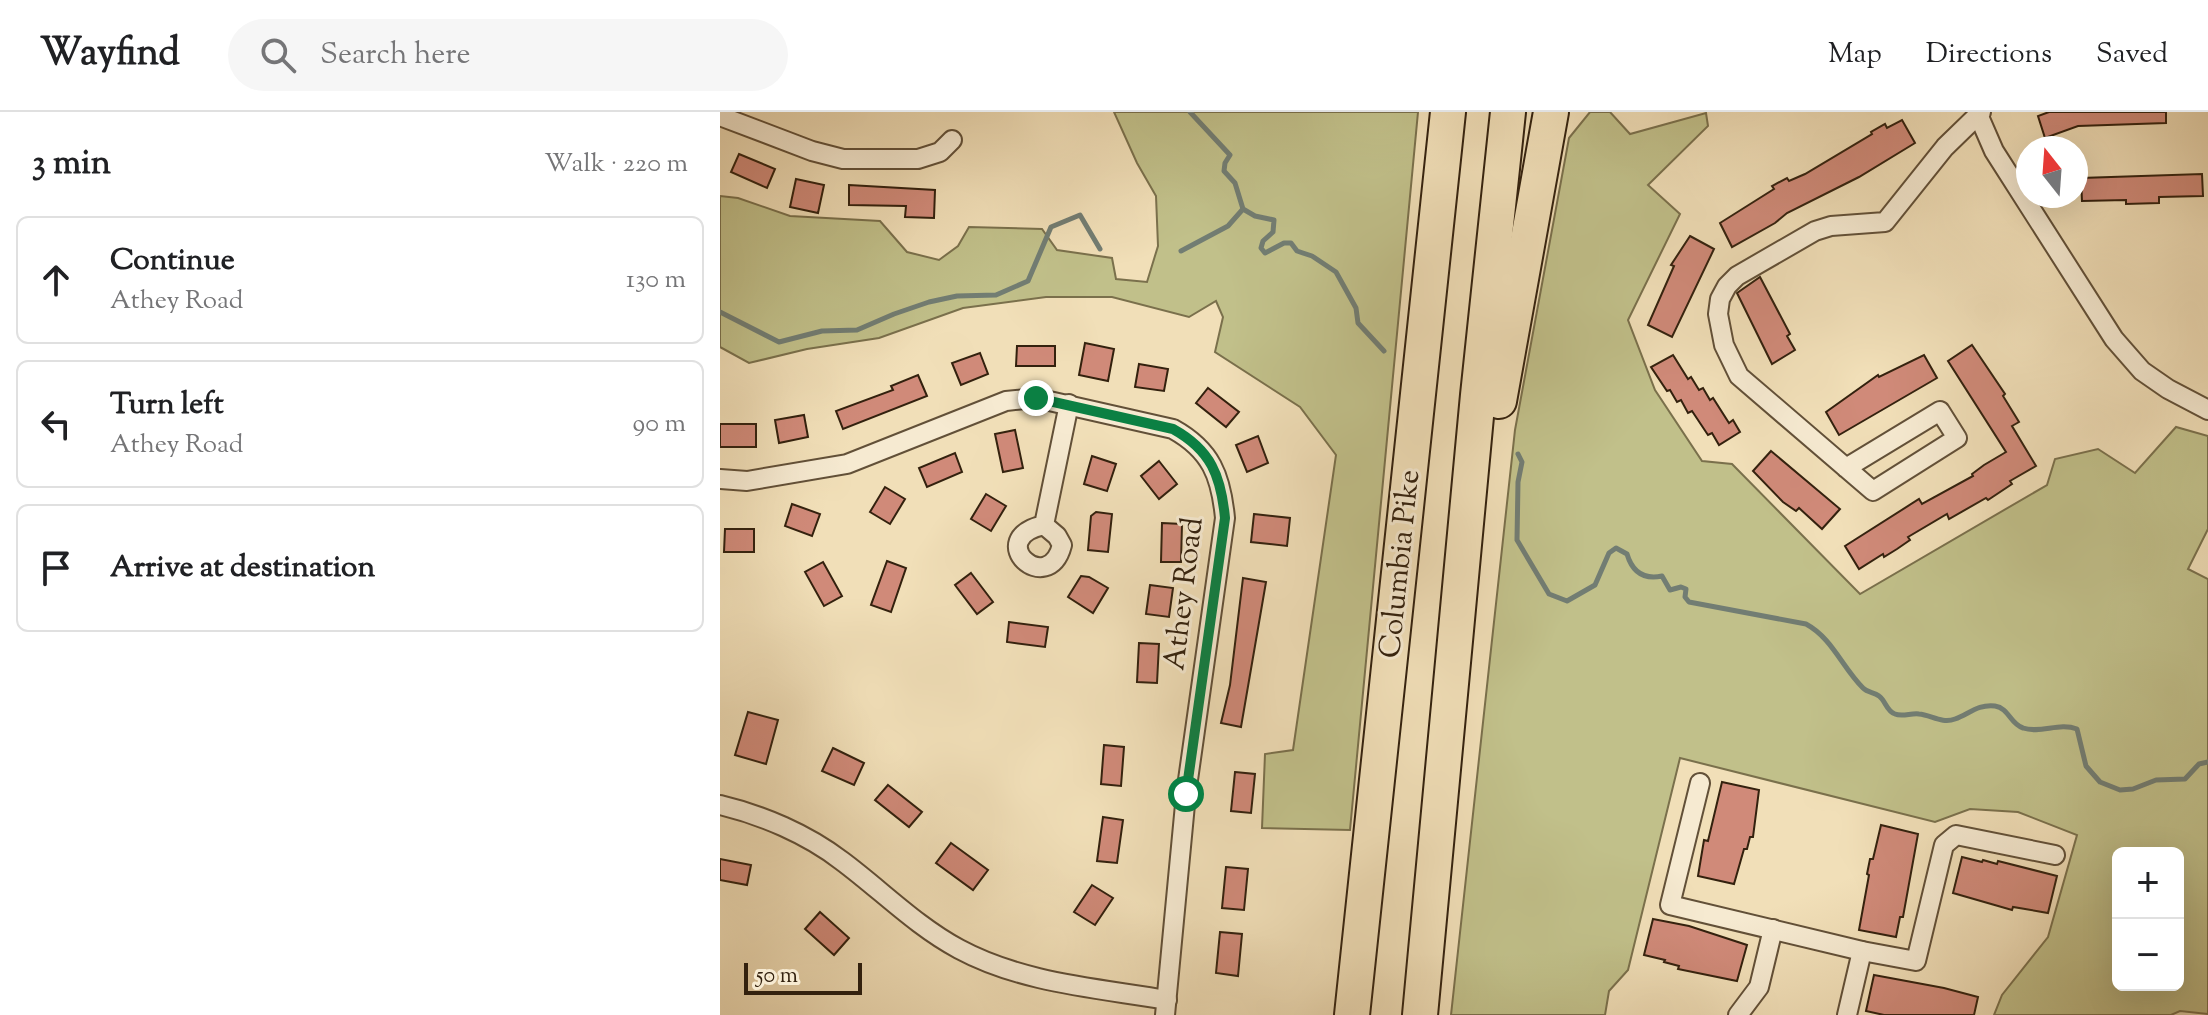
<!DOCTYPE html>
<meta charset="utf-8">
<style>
:root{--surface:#fff;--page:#f6f6f6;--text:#202124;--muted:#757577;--line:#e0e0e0}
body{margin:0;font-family:"Sorts Mill Goudy",serif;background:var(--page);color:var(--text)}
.controls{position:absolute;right:24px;bottom:24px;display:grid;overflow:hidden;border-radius:12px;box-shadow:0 8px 32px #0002}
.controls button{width:72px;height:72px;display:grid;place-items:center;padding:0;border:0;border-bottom:2px solid var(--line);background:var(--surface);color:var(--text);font:40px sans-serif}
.compass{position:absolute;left:1296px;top:24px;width:72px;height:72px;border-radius:50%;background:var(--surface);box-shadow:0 8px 32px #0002;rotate:343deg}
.scale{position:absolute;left:24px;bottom:20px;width:118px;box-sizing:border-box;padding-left:8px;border:4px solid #33210e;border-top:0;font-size:22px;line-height:28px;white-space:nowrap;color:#33210e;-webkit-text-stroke:6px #f6ead1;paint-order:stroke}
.stop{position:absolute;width:24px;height:24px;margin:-18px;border:6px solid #0b8043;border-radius:50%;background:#fff}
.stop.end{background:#0b8043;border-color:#fff;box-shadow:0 2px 8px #0008}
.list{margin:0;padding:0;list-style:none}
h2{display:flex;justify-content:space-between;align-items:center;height:104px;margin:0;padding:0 32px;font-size:34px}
h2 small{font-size:26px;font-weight:400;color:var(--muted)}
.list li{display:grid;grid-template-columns:52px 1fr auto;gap:24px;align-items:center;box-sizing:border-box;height:128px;margin:0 16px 16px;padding:0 16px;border:2px solid var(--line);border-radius:12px}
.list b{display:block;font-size:30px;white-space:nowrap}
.list p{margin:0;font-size:26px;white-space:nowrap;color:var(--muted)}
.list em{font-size:26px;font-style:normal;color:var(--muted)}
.icon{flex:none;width:44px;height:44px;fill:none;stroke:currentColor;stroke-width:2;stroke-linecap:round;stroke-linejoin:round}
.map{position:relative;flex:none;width:1488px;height:903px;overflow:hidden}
header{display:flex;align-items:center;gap:48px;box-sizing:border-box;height:112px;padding:0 40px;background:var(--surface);border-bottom:2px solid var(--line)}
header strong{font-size:38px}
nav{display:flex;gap:44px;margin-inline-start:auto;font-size:28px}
.search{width:560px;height:72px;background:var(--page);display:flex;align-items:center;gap:20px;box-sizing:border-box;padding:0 28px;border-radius:44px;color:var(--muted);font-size:30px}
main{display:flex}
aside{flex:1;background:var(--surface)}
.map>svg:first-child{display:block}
</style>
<header>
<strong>Wayfind</strong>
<div class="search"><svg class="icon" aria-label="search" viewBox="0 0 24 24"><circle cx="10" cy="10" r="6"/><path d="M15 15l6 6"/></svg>Search here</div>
<nav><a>Map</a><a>Directions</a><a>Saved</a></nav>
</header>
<main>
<aside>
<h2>3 min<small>Walk · 220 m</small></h2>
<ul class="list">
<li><svg class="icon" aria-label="ahead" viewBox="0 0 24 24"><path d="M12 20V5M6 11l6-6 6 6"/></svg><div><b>Continue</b><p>Athey Road</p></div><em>130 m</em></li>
<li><svg class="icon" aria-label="left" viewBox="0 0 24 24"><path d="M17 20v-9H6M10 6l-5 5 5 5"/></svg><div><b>Turn left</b><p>Athey Road</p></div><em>90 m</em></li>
<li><svg class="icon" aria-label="arrive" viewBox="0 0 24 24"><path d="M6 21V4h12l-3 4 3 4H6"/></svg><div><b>Arrive at destination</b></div></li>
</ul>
</aside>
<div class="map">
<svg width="1488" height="903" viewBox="0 0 1488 903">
<rect width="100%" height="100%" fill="#f1dfb8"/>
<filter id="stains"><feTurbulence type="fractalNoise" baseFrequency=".0025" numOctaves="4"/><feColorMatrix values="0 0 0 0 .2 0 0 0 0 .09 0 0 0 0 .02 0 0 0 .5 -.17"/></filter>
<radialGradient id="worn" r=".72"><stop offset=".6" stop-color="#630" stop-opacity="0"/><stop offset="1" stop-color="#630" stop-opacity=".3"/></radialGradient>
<!-- green -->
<g fill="#c1c08a" stroke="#7a704c" stroke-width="2" fill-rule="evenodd">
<polygon points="394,0 698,0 630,718 542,716 545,642 573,638 616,343 580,295 495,240 503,205 496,189 469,205 392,185 326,185 243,196 159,226 87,237 29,251 0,235 0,84 18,86 70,104 160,109 187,140 219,148 238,134 249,115 322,117 337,138 392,146 396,167 427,170 438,134 436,84 417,51"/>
<path d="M870 0H890L910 22 986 1 988 14 928 73 960 102 908 208 935 278 982 349 1012 352 1140 482 1327 373 1335 347 1378 337 1415 361 1456 315 1488 324V417L1468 457 1488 467V902L1460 899 1451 903H1274L1282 883 1328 825 1357 723 1298 700 1250 697 1215 710 960 646 908 858 889 879 885 903H731L795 318 849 26ZM1398 741H1458V873H1398Z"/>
</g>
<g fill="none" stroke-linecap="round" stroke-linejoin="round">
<!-- stream -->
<g stroke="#727d73" stroke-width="5">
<polyline points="470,0 510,43 505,51 504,59 515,71 523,97 535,104 554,108 553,120 543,129 541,136 545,141 564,131 571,131 577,139 592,144 616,160 636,196 638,211 664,239"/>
<polyline points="461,139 508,114 523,97"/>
<polyline points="0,200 59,230 102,219 137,218 174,202 209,190 237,184 276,183 308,169 331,115 360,103 380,137"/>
<path d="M798 342 802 350 798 370 797 428 829 482 847 489 875 473 889 441 896 436 907 442C912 459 923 468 942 464L950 478 961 475 966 477 965 485 969 490 1086 512C1112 526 1122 555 1143 576 1148 581 1154 580 1159 584 1166 589 1166 599 1175 602 1182 605 1191 601 1199 602 1211 603 1222 612 1235 607 1249 602 1258 592 1275 594 1289 596 1290 612 1303 616 1321 622 1339 610 1357 617L1366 654 1380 670 1400 678 1413 677 1436 668 1465 667 1479 652 1488 650"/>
</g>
</g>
<!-- building -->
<g fill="#d08a79" stroke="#33210e" stroke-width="2">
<polygon points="1329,0 1446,0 1446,11 1358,14 1325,26 1318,4"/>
<polygon points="1182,8 1195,31 1139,65 1067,101 1055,111 1012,135 1000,111 1054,77 1052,74 1067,66 1069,69 1085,62 1152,22 1151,20 1165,12 1167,16"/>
<polygon points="19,42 55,57 47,76 11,60"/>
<polygon points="1482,62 1483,84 1439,85 1439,91 1406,92 1406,88 1362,89 1361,66"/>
<polygon points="76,67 104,73 98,101 70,95"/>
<polygon points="129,73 215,78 214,106 185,105 186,94 129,93"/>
<polygon points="970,124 994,137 952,225 928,213 954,154 951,153"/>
<polygon points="1040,165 1070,222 1067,224 1075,238 1052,252 1017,181"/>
<polygon points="365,231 394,237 388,269 359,263"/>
<polygon points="1252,233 1285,282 1283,284 1299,310 1292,314 1316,354 1290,369 1292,372 1268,388 1266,386 1229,407 1227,402 1188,425 1190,428 1177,437 1164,445 1163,442 1139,457 1125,434 1199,387 1202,392 1253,364 1252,362 1264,353 1286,340 1228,249"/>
<polygon points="297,234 335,234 335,254 296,254"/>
<polygon points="260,241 268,262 241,273 232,251"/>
<polygon points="953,243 968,267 971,265 979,278 983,276 990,288 993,286 1009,311 1013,308 1020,320 999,333 992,321 988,323 972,299 968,301 961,288 957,290 950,278 947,279 931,255"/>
<polygon points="1204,243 1217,266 1119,323 1106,300 1158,263 1159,265"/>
<polygon points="419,252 448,257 444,279 415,275"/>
<polygon points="198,263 207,284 123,317 116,299 173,278 171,274"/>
<polygon points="488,276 519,300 506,315 476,291"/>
<polygon points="84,303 88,325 59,331 55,308"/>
<rect x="0" y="312" width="36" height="23"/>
<polygon points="295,318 303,356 283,360 275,322"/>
<polygon points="538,324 548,351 527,360 516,333"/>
<polygon points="1051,339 1120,397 1102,417 1079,396 1076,399 1063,390 1033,359"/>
<polygon points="235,341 242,360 207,375 199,356"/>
<polygon points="372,344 396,352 387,379 364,372"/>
<polygon points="439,349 457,372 439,387 421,364"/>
<polygon points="165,375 185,387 170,412 150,400"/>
<polygon points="266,382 286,394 271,419 251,407"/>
<polygon points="72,392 100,402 92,424 65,414"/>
<polygon points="376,400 392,402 388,440 368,438 371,404"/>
<polygon points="534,402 570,406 567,434 531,430"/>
<polygon points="442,411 462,412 461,450 441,450"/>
<polygon points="5,417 34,417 34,440 4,440"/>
<polygon points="167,449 186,456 171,500 151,493"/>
<polygon points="103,450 122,484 104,494 85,460"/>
<polygon points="251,461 273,490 257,502 235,473"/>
<polygon points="361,464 369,465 388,476 373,501 348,485"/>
<polygon points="523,466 546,470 521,615 501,611 510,573"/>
<polygon points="430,473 453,476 449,505 426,502"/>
<polygon points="289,510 328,515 325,535 287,530"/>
<polygon points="419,531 439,532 437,571 417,570"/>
<polygon points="28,600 58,608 46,652 15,643"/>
<polygon points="384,633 404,635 401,674 381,672"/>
<polygon points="113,636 144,651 134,673 102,659"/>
<polygon points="515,660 535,662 531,701 511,699"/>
<polygon points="1002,670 1039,678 1033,725 1030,725 1027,737 1024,737 1014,772 978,764 984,728 988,729"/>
<polygon points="168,673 202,700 189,715 155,688"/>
<polygon points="383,705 403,708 397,751 377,749"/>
<polygon points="1161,713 1198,722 1183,805 1180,805 1176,825 1139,818 1149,763 1147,762 1150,747 1153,747"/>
<polygon points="231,731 268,758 253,778 216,751"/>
<polygon points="1242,745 1262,750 1263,748 1277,752 1278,749 1337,764 1328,801 1293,795 1292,798 1233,781"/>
<polygon points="0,747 31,753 27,773 0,768"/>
<polygon points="506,755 528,757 524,798 502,796"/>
<polygon points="372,773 393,786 375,813 354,800"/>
<polygon points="100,800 129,826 114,843 85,817"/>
<polygon points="933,807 969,814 1027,833 1017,869 958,857 959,854 944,850 945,848 924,843"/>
<polygon points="500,820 522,822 518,864 496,861"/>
<polygon points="1154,863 1224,876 1258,885 1254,903 1164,903 1146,899"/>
</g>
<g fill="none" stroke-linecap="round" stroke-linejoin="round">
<defs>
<g id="street">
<polyline points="1257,0 1274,39 1394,227 1422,259 1448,277 1488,298"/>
<polyline points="0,4 92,39 123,47 198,47 220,40 232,28"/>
<polyline points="1126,356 1220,299 1237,326 1153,379 1019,264 1004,233 998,202 1000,187 1007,174 1017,164 1095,119 1111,114 1165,110 1225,35 1261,0"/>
<path d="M0 367 27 369 127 352 286 289 316 286 453 317C491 338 501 364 505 406L466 682 445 903"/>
<path d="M324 413 337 424 342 433C328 487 262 427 324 413L349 292"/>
<polyline points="980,671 950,793 1142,839 1196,849 1224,733 1236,723 1335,743"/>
<path d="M0 693C42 703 87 722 122 749 161 778 196 814 239 837 302 871 377 876 447 888"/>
<polyline points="1018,903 1039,875 1053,817"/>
<polyline points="1127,903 1142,839"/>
</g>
<g id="highway">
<polyline points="779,289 831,0"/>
<polyline points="632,903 728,0"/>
<polyline points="700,903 758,283 788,0"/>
</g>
</defs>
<!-- street casing -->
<use href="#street" stroke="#625038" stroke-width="22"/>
<!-- highway casing -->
<use href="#highway" stroke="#33210e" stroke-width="38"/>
<!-- street -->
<use href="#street" stroke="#f6ead1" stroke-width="18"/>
<!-- highway -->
<use href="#highway" stroke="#f1dfb8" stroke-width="34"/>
</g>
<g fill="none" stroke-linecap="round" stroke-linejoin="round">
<!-- route -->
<path stroke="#0b8043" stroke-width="10" d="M316 286 453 317C491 338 501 364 505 406L466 682"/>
</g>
<g text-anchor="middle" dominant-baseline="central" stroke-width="6" stroke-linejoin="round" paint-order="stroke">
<!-- street labels -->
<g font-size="30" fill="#33210e" stroke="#f6ead1">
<text transform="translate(681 452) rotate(-84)">Columbia Pike</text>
<text transform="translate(465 482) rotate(-83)">Athey Road</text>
</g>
</g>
<rect width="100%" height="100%" filter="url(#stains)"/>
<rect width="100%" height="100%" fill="url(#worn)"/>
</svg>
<div class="controls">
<button>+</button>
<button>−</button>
</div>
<svg class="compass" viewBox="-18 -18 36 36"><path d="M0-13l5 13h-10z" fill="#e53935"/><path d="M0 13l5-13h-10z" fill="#757577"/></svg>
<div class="scale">50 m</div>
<div class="stop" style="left:466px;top:682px"></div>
<div class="stop end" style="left:316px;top:286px"></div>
</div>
</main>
